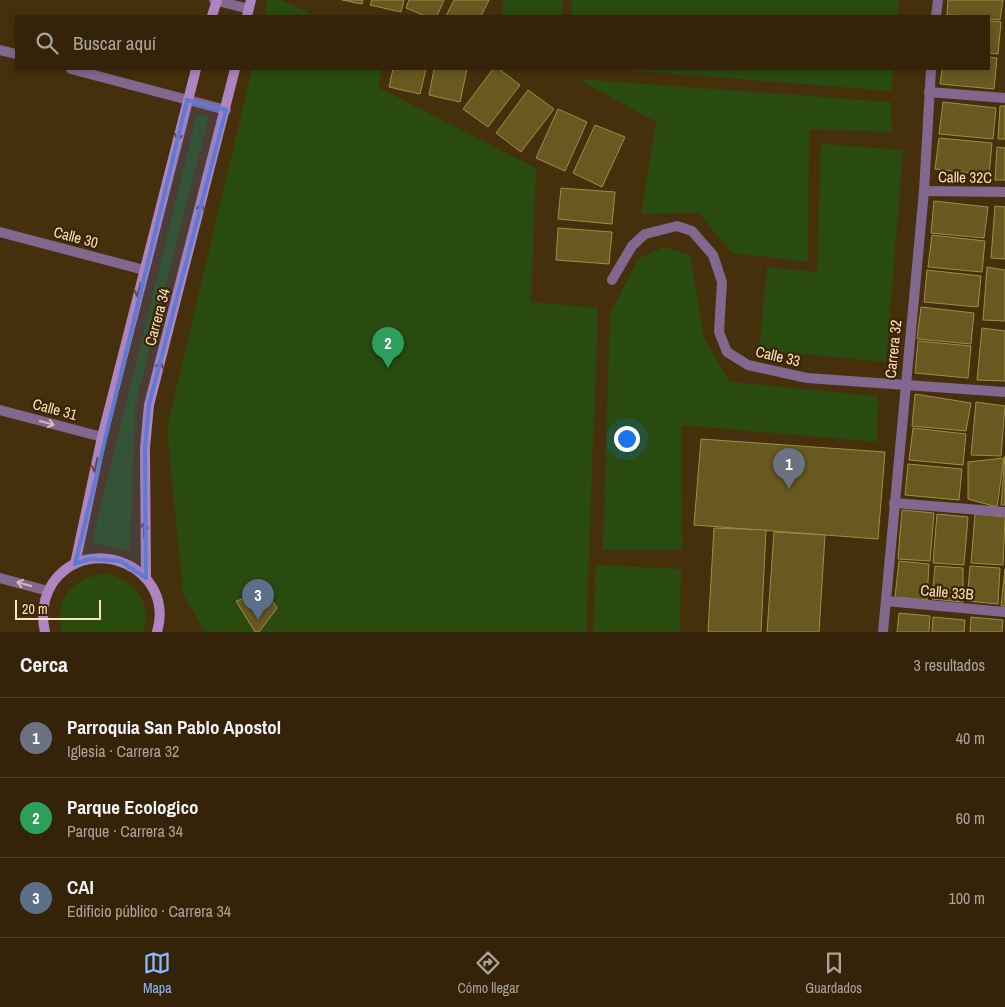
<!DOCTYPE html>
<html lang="es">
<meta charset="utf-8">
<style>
:root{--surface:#342309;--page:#3c2b12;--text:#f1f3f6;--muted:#a9a49c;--line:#4e402a;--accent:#88bafc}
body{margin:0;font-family:"Archivo Narrow",sans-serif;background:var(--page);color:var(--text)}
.scale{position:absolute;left:15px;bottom:12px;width:86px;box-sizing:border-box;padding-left:5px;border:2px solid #fae2c3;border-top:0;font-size:14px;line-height:18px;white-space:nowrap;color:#fae2c3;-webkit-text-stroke:4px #3b2502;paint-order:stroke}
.you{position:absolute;left:626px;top:438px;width:18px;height:18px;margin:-12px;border:4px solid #fff;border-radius:50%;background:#1a73e8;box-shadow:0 0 0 8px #1a73e833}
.badge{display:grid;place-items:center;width:32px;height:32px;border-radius:50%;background:var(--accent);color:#fff;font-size:16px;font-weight:700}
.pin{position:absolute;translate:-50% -41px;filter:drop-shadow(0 1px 2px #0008)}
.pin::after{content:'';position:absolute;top:26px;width:18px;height:15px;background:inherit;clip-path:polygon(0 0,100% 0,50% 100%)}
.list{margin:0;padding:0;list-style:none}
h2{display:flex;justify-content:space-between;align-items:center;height:65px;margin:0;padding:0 20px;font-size:21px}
h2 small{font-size:16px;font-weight:400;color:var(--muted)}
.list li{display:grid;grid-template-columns:32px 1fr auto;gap:15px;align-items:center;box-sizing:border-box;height:80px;padding:0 20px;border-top:1px solid var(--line)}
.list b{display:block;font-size:19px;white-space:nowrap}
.list p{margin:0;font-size:16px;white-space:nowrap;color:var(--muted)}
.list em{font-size:16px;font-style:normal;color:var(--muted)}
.icon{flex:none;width:28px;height:28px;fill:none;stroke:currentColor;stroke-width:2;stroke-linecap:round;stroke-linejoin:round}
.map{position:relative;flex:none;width:1005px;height:632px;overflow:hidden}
.search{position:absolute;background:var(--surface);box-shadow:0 2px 8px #0003;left:15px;right:15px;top:15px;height:55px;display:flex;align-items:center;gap:12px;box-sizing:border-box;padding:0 18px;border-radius:0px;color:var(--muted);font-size:19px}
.sheet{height:305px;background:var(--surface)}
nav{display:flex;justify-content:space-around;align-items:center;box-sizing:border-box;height:70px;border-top:1px solid var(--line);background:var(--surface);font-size:14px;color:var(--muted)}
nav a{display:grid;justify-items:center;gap:2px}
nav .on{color:var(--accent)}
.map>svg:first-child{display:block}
</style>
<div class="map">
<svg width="1005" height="632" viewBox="0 0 1005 632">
<rect width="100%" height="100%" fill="#462f0c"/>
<!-- green -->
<g fill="#294b10">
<polygon points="268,0 281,0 316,16 264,16"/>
<polygon points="503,0 563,0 562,16 502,16"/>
<polygon points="572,0 899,0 897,16 571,16"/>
<polygon points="252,69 381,69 379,88 536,168 531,302 598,308 586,632 205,632 183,594 167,428"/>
<polygon points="613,69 893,69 891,91"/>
<polygon points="578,79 891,102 892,132 809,129 808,262 732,253 699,213 641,214 656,122"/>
<polygon points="197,114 209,117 135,405 130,551 92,543"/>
<polygon points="821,144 903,150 886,362 759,350 767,267 817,272"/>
<polygon points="664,247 690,255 704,338 730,382 878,396 877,442 681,425 682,550 603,550 610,313 638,259"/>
<polygon points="596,565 681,569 680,632 593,632"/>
<path d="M109 574C135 582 153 604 143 632H62C52 597 76 575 109 574Z"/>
</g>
<!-- building -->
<g fill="#67591f" stroke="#a18e43">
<polygon points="342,0 363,0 362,4"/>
<polygon points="372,0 404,0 401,12 370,5"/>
<polygon points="409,0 444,0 437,16 425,16 406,8"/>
<polygon points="454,0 489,0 481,16 446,16"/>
<polygon points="948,0 1003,0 1000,20 989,19 989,16 947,15"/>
<polygon points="989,21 1001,22 998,54 989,53"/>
<polygon points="989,57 997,58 994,89 940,84 942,69 989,69"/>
<polygon points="393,69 426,69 420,94 389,87"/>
<polygon points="434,69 467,69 460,102 429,95"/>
<polygon points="493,69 499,69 520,85 488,127 463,109"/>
<polygon points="528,90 554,109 521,152 496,133"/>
<polygon points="943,102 996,108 993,139 939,134"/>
<polygon points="1000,106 1005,106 1005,139 998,139"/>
<polygon points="558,109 587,122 565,171 536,158"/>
<polygon points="595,125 625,137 602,187 573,173"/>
<polygon points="939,138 992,143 989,175 935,169"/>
<polygon points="997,147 1005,148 1005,180 995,180"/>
<polygon points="561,188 615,192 612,224 558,219"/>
<polygon points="934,201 988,207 984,238 931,233"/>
<polygon points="995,206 1005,207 1005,259 991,258"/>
<polygon points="558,228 612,232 609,264 556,260"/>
<polygon points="932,235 985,241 982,272 928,267"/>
<polygon points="987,267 1005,270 1005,321 983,320"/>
<polygon points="927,270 981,276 978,307 924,302"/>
<polygon points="921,307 974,313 971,344 917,339"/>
<polygon points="982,328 1005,331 1005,381 977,380"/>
<polygon points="918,341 971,346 968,378 915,373"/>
<polygon points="915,394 971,403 966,431 912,426"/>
<polygon points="976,402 1005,406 1001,456 971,455"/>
<polygon points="913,428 966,434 963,465 909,460"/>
<polygon points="701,439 885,452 878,539 694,525"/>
<polygon points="1005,456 1005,505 1001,505"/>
<polygon points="1004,458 997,507 968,499 968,462"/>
<polygon points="908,464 962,469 959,500 905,495"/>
<polygon points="902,510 934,513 930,561 898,559"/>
<polygon points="937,514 968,517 964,565 933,563"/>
<polygon points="975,514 1005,517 1003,565 971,563"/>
<polygon points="714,528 766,530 761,632 708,632"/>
<polygon points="774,532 825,535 819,632 767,632"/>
<polygon points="899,561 929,564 927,600 895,597"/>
<polygon points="935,566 963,568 963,602 932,599"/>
<polygon points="970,566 1000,568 998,604 967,601"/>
<polygon points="1005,569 1005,606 1001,606"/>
<polygon points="266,591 277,608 259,632 255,632 236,601"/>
<polygon points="899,613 930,616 929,632 897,632"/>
<polygon points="933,617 965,620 964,632 932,632"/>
<polygon points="971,617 1003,620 1002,632 970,632"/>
</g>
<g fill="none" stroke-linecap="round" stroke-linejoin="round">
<!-- lane -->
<polyline stroke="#82688e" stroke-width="10" points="894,503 1005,512"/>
<!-- street -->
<g stroke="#82688e" stroke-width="10">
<polyline points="214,0 249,9"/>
<polyline points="936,16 938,0"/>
<polyline points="0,50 16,54"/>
<polyline points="71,69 226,110"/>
<polyline points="929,92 1005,98"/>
<polyline points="924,191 1005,192"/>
<polyline points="0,232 144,270"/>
<polyline points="612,280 632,246 645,234 677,226 692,231 713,255 722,282 719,332 727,352 748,365 807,378 1005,392"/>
<polyline points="0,410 102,437"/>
<polyline points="0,578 48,591"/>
<polyline points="886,601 1005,612"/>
<polyline points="883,632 924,191 931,69"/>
</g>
<!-- secondary -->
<g stroke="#ae84c1" stroke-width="10">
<polyline points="212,16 217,0"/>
<polyline points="247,16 251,0"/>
<polyline points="75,564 102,437 196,69"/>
<polyline points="146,578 145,448 149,405 235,69"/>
<path d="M45 632C41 615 43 599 52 584 89 530 176 568 157 632"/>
</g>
</g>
<!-- one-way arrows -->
<defs><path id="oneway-shaft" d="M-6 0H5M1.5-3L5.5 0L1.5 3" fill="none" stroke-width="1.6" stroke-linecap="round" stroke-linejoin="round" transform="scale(1.25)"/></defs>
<g stroke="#634645">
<use href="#oneway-shaft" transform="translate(179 133) rotate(104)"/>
<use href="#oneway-shaft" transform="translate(200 211) rotate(-75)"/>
<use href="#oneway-shaft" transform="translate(139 290) rotate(104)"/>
<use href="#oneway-shaft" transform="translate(159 369) rotate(-75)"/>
<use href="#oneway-shaft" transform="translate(96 465) rotate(102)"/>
<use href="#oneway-shaft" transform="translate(144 530) rotate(-91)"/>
</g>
<g stroke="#d6bdb3">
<use href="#oneway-shaft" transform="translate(47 423) rotate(15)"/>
<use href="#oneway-shaft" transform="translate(24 584) rotate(-165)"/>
</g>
<!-- marked area -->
<path fill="#5f7ad2" fill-opacity="0.2" stroke="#5f7ad2" stroke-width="4" stroke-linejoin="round" d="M187 100 226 110 149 405 145 448 146 578 120 561 90 559 75 564Z"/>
<g text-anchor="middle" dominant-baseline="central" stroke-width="4.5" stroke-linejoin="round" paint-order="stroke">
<!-- street labels -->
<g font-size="15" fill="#fae2c3" stroke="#3b2502">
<text transform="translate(965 177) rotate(1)">Calle 32C</text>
<text transform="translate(76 237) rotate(15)">Calle 30</text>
<text transform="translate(157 317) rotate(-75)">Carrera 34</text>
<text transform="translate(893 349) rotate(-84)">Carrera 32</text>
<text transform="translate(778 356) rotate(13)">Calle 33</text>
<text transform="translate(55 409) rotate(15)">Calle 31</text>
<text transform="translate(947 592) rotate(5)">Calle 33B</text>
</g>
</g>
</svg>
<div class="scale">20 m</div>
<div class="you"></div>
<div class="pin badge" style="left:789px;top:489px;background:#6b7280">1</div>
<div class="pin badge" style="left:388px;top:368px;background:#2e9e5b">2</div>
<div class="pin badge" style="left:258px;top:620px;background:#5c6f8a">3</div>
<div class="search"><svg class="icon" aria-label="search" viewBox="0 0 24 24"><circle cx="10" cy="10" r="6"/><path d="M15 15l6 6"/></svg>Buscar aquí</div>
</div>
<section class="sheet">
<h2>Cerca<small>3 resultados</small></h2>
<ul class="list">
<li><span class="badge" style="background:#6b7280">1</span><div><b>Parroquia San Pablo Apostol</b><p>Iglesia · Carrera 32</p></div><em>40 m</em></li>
<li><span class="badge" style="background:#2e9e5b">2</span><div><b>Parque Ecologico</b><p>Parque · Carrera 34</p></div><em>60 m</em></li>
<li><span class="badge" style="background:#5c6f8a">3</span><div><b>CAI</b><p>Edificio público · Carrera 34</p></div><em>100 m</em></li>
</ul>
</section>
<nav>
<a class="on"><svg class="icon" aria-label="map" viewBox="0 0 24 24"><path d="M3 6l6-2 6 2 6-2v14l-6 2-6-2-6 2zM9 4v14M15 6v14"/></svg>Mapa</a>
<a><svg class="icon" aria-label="directions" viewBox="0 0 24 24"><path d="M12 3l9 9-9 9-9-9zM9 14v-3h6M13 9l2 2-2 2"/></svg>Cómo llegar</a>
<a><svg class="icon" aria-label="saved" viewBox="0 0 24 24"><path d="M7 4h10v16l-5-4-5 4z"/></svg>Guardados</a>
</nav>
